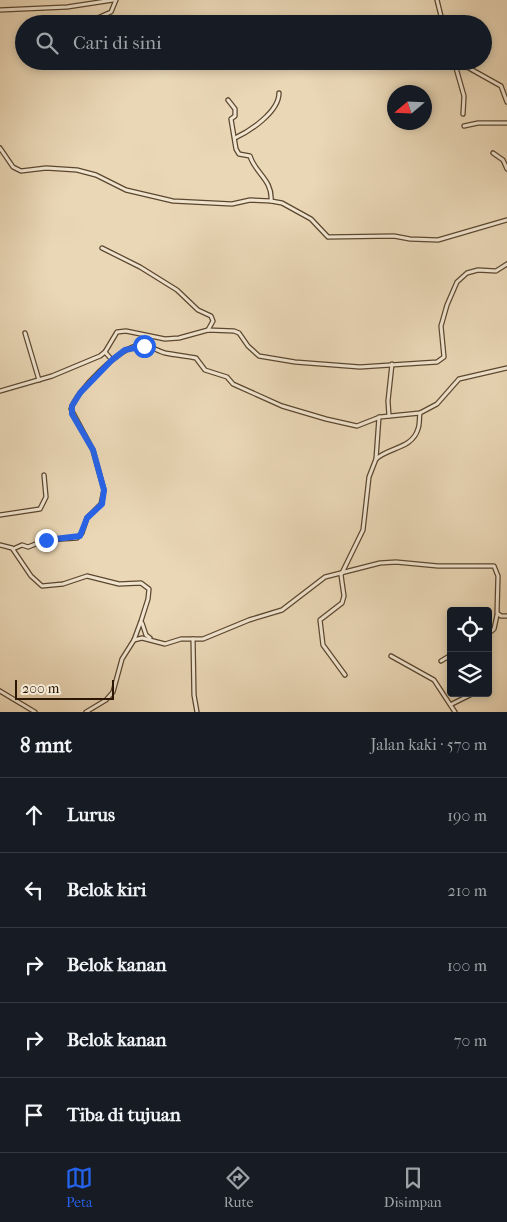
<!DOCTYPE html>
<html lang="id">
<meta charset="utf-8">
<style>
:root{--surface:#171b24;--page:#20242c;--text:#f1f3f6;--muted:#9ea1a6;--line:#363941;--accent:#2563eb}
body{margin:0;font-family:"IM FELL French Canon",serif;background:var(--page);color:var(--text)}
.controls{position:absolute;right:15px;bottom:15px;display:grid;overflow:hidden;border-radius:5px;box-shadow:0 2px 8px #0003}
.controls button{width:45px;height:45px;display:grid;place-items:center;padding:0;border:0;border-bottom:1px solid var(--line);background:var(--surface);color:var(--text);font:25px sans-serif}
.compass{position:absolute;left:387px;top:85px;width:45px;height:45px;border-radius:50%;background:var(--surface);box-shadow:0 2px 8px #0003;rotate:251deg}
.scale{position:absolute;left:15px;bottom:12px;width:99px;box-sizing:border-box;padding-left:5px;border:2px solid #2b1703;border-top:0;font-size:14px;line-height:18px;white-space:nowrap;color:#2b1703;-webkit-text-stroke:4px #f1e5d0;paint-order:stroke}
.stop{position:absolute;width:15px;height:15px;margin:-11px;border:4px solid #2563eb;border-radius:50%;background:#fff}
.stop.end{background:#2563eb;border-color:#fff;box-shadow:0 1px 5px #0008}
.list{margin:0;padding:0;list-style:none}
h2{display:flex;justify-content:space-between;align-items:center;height:65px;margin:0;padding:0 20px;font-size:21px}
h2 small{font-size:16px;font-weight:400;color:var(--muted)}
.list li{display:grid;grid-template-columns:32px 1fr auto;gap:15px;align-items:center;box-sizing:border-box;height:75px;padding:0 20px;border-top:1px solid var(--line)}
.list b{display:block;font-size:19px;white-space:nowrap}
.list em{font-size:16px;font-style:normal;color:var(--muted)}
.icon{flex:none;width:28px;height:28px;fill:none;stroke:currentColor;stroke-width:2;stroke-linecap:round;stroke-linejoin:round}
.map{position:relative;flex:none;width:507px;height:712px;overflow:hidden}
.search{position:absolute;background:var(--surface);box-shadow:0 2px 8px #0003;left:15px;right:15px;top:15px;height:55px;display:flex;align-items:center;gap:12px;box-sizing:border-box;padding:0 18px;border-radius:28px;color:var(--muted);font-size:19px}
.sheet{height:440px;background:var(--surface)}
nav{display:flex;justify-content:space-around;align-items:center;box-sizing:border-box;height:70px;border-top:1px solid var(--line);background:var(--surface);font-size:14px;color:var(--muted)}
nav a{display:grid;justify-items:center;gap:2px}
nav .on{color:var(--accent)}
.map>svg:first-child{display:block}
</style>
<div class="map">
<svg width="507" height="712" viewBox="0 0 507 712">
<rect width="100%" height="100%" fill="#ead7b6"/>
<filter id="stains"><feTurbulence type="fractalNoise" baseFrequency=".004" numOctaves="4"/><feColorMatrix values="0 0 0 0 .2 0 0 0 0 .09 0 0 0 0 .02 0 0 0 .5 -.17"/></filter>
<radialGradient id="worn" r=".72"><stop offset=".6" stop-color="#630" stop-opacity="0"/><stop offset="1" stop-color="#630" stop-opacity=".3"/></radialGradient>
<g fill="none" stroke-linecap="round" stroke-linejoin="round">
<defs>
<g id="minor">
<polyline points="437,0 443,24"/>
<polyline points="0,10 67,7 113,0"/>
<polyline points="84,24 111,12 116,0"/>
<polyline points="454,61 464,96 463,114"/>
<polyline points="467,67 501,86 507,102"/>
<path d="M228 100 235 109V116L231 119 236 149 239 154 250 156C255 173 273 180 271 201"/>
<polyline points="464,126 478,123 507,123"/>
<path d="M235 138C250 131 279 112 279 93"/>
<polyline points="0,148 13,167 21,171 46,168 77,170 96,175 126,190 173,201 232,204 250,200 271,201 282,203 311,219 328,237 394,236 410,239 438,240 507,220"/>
<polyline points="493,153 503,160 507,169"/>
<polyline points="102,248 140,267 177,290 198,310 211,316 213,321 208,330"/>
<polyline points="25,333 39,380"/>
<polyline points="105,352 112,360"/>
<polyline points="0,391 52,376 100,356 105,352 117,332 126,331 165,339 179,338 208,330 234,331 239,333 248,346 259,356 295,362 360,367 437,362 444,357 441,326 447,305 457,282 467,273 478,270 496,271 507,264"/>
<polyline points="389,416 388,401 392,364"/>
<path d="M376 459C389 447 412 449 418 429 420 424 419 418 420 413"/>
<polyline points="0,515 40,509 46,497 44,475"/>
<polyline points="0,545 12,548 31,576 42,586 63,584 87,576 119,584 141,583 149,589 148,599 141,621 134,640 122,659 113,692 106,700 86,712"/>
<path d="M13 549 22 545 28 547 46 540 77 538 82 533 87 518 101 504 104 490 93 450 71 409C76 391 120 347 140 345 148 344 157 351 165 353 175 355 186 356 196 358L205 370 227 377 233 384 282 406 326 419 357 426 380 417 420 413 437 404 459 379 507 368"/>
<polyline points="142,623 146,635 150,638"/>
<polyline points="488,634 494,629 497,615"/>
<polyline points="193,639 194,695 197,712"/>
<polyline points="134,640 142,638 165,644 181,639 203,639 249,620 282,610 325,577 380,563 396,562 438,566 494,566 498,576 497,613 501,616 507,616"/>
<polyline points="391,656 434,680 455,712"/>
<polyline points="441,661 451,655"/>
<polyline points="345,675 323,645 320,620 342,603 344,596 341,575 363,530 369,477 376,459 379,417"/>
<polyline points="0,691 35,712"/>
<polyline points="452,704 474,693"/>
</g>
</defs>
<!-- minor casing -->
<use href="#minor" stroke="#5b4730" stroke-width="5.5"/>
<!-- minor -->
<use href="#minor" stroke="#f1e5d0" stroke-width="3"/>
</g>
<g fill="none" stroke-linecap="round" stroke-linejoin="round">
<!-- route -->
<polyline stroke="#2563eb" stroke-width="6" points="46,540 80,536 87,518 102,504 104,490 93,450 72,414 72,406 80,393 112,360 125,350 144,346"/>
</g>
<rect width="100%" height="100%" filter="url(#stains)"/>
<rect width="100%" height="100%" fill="url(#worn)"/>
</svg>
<div class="controls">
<button><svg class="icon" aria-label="locate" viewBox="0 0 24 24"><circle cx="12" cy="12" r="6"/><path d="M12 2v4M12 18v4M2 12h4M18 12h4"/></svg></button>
<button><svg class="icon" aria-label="layers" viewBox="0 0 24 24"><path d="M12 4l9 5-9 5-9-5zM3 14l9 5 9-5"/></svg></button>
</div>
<svg class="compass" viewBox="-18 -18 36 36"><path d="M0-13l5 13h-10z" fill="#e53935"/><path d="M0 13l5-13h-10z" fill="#9ea1a6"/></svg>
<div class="scale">200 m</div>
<div class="stop" style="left:144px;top:346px"></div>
<div class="stop end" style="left:46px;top:540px"></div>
<div class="search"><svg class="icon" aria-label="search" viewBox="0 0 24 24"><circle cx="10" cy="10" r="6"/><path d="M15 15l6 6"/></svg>Cari di sini</div>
</div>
<section class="sheet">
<h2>8 mnt<small>Jalan kaki · 570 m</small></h2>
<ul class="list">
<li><svg class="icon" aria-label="ahead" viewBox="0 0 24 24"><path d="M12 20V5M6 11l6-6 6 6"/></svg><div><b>Lurus</b></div><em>190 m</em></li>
<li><svg class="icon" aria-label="left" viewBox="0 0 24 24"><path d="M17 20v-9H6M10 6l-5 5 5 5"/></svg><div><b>Belok kiri</b></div><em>210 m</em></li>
<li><svg class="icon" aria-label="right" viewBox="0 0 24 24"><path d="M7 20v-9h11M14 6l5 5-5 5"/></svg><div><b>Belok kanan</b></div><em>100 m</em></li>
<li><svg class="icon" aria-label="right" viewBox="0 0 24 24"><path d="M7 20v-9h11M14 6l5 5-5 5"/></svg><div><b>Belok kanan</b></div><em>70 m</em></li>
<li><svg class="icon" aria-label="arrive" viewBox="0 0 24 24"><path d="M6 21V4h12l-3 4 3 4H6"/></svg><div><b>Tiba di tujuan</b></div></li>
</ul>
</section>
<nav>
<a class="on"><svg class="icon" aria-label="map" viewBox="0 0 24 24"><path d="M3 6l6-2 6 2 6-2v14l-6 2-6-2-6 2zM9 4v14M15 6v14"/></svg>Peta</a>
<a><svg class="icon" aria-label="directions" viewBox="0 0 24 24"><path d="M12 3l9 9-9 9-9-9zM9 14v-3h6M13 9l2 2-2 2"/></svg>Rute</a>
<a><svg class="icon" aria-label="saved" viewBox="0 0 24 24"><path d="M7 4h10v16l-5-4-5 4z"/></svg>Disimpan</a>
</nav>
